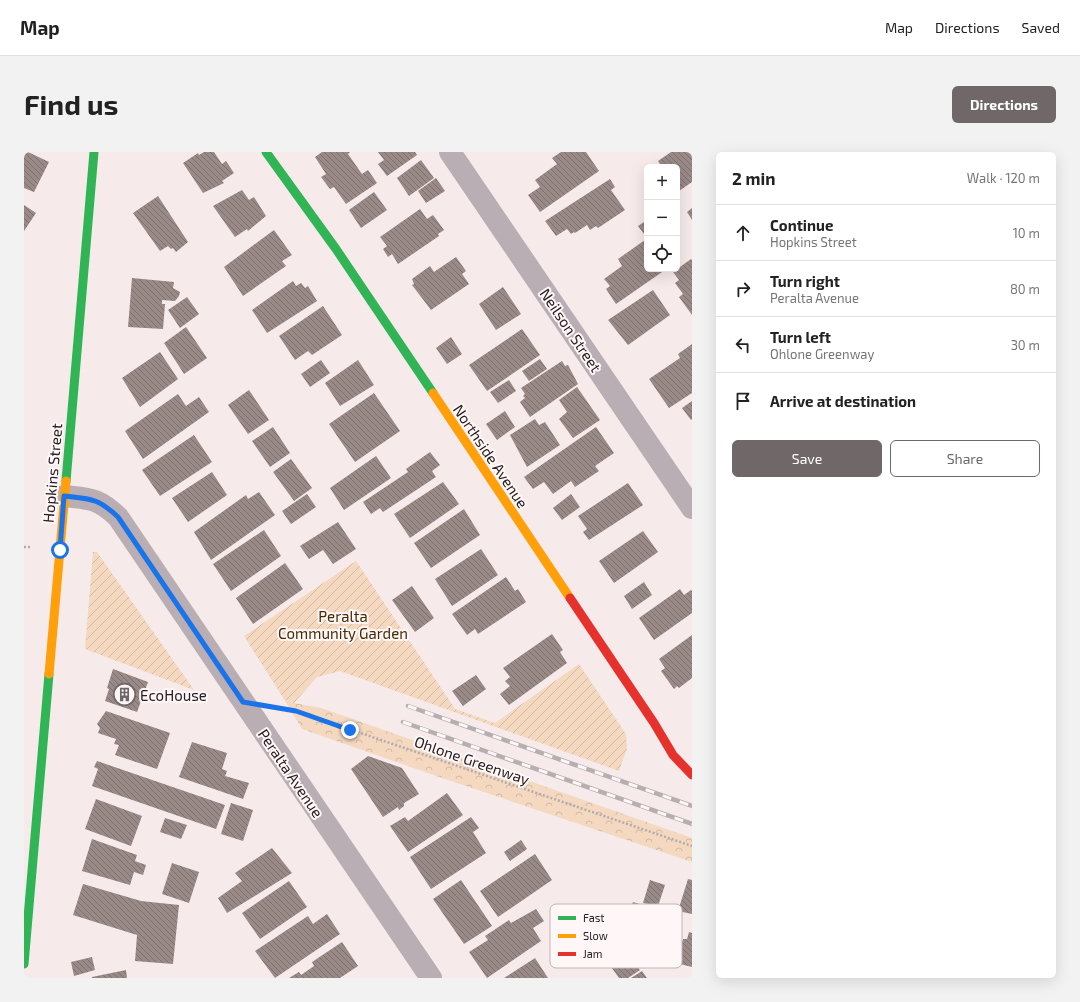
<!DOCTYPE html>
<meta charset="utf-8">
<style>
:root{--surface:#fff;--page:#f2f2f2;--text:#222;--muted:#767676;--line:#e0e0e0;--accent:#6f6768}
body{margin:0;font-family:"Exo 2",sans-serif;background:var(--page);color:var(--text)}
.controls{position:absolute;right:12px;top:12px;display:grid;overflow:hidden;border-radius:6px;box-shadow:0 4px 16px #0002}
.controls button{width:36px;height:36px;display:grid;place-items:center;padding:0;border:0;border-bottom:1px solid var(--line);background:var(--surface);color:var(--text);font:20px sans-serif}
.stop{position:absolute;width:12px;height:12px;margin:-9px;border:3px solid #1a73e8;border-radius:50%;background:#fff}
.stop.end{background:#1a73e8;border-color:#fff;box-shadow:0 1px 4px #0008}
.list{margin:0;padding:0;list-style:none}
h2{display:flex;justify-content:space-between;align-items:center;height:52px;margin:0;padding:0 16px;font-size:17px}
h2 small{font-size:13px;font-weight:400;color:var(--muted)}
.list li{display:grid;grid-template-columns:26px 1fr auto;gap:12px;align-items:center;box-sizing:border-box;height:56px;padding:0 16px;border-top:1px solid var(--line)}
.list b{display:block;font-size:15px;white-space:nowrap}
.list p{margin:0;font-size:13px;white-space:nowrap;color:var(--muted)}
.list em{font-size:13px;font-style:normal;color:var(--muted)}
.actions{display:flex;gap:8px;padding:12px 16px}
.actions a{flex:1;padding:9px 0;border:1px solid var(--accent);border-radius:6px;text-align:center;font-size:14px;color:var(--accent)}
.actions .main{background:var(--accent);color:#fff}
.icon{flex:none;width:22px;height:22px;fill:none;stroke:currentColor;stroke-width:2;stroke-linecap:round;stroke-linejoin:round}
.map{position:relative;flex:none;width:668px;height:826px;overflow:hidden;border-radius:6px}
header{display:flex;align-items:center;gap:24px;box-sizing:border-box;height:56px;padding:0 20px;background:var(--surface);border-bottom:1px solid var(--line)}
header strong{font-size:19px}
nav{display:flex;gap:22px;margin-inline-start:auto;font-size:14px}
.intro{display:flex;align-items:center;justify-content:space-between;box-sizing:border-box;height:96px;padding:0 24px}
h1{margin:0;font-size:28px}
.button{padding:10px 18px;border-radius:6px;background:var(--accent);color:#fff;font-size:14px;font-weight:700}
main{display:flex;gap:24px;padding:0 24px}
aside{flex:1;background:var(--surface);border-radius:6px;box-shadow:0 4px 16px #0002}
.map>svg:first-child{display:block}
</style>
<header>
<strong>Map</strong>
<nav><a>Map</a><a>Directions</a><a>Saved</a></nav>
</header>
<div class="intro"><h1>Find us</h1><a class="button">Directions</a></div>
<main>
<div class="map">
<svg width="668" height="826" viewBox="0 0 668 826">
<defs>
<pattern id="park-crowns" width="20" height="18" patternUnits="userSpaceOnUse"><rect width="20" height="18" fill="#f4d8c0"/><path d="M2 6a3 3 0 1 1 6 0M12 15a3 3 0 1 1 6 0" fill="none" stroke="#d1b9a5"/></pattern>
<pattern id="garden-furrows" width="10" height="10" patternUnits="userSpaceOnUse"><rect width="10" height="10" fill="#f4d8c0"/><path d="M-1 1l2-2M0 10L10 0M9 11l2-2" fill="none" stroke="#d1b9a5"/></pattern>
<pattern id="building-back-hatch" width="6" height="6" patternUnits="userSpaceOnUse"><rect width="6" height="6" fill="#9a8a87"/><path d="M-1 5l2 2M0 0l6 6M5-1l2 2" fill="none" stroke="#7e706e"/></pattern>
</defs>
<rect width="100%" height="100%" fill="#f6eaeb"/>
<!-- park -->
<polygon fill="url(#park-crowns)" points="260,547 270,551 297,556 668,686 668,710 421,627 278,577"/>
<!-- garden -->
<g fill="url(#garden-furrows)">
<polygon points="69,400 73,400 170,538 61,497"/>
<polygon points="332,409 431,557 471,571 555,512 602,582 603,597 595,619 316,519 293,525 270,551 260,547 220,484"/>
</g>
<!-- building -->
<g fill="url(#building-back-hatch)">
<polygon points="0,0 4,0 25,10 10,40 0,36"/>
<polygon points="180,0 190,0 198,12 202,9 210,21 198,29 200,31 179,41 159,11 174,1 175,3"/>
<polygon points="298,0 326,0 324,2 338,22 344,18 353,31 322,52 310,35 306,37 297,25 302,22 291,5"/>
<polygon points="354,0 391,0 393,3 363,24 354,12 360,8"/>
<polygon points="537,0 562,0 575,19 516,60 504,43 516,35 511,28 533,12 528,6"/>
<polygon points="647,0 668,0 668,30 655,39 653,36 653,15 638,15 634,9"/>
<polygon points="397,8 410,26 385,44 373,26"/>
<polygon points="412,26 421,39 402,51 394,39"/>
<polygon points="586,27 591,35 587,38 601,58 574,76 572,74 566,78 563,73 551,81 550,80 547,82 543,77 532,84 521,69"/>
<polygon points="218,38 225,48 230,45 242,64 224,79 223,77 211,85 189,54"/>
<polygon points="350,40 363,58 337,76 325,58"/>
<polygon points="134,44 164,90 152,100 149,96 147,97 144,94 136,99 109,61"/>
<polygon points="0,53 12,61 0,79"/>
<polygon points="668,56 668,68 663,60"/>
<polygon points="396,57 403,67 409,63 420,78 414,82 415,84 374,112 368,102 364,105 359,97 363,94 356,85"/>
<polygon points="623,68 623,86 614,74"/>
<polygon points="250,78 268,103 258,109 262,114 219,144 200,115"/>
<polygon points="621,88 623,92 623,117 641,118 592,152 582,137 586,134 580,127 598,114 594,107"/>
<polygon points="432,105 442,119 438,122 445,132 407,158 388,133 390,132 388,127 406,114 410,120"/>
<polygon points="667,107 668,108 668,163 655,145 659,142 651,131 655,128 649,120"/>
<polygon points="108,126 150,130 149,136 156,140 155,144 151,149 138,148 138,152 141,152 139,177 104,175"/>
<polygon points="269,129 272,134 277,131 281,136 284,134 293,149 243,181 228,158"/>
<polygon points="479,135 497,162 472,178 455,152"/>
<polygon points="629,138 646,163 604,193 584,168"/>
<polygon points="163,145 175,162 156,176 144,158"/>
<polygon points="299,154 318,183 288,203 284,199 271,208 255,184"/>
<polygon points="162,175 183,206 160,222 140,191"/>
<polygon points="498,177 516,203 463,239 445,213"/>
<polygon points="427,185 438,202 423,212 412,196"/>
<polygon points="668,192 668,241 645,256 625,227 656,206 654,202"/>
<polygon points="136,200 154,227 116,255 98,226"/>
<polygon points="516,207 523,217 505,229 498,219"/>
<polygon points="297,208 306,221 286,235 277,222"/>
<polygon points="334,208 350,233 316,254 301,231"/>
<polygon points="538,209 541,214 544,213 554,232 506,265 496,250 501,246 499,244 501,242 497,236"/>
<polygon points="485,228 492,239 474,251 466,240"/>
<polygon points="553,235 576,268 549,286 535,267 543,260 535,248"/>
<polygon points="225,238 245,268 224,282 204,253"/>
<polygon points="350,241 376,279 331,310 305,272"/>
<polygon points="154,242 162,254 175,245 185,260 119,307 101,279"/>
<polygon points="668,249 668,267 667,268 658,256"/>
<polygon points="481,259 491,275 473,288 462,272"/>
<polygon points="511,267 515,273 521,270 536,293 503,315 486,283"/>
<polygon points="249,275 266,301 246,315 228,289"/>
<polygon points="572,275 590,301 571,314 575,319 551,335 547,329 529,342 520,330 509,337 500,325"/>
<polygon points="170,283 188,310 136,344 118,318"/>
<polygon points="406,300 416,313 408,319 412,325 359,360 356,356 347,362 339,350 384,320 382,317"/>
<polygon points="352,304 367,326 320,358 306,336"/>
<polygon points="267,307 288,336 270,349 249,320"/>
<polygon points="188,320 203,343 164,370 148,346"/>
<polygon points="419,330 435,352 386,386 370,362"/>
<polygon points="604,331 619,353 565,388 559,380 563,377 554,364"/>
<polygon points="235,340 251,363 187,408 170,380 222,343 224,347"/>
<polygon points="283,342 292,355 267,372 258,359"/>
<polygon points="547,342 556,355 538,368 529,356"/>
<polygon points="440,357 456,383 407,416 390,391"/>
<polygon points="314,370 332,397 309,412 299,398 285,407 276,394"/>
<polygon points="240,378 257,404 207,439 189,412"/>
<polygon points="619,379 634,400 590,431 575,409"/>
<polygon points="457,397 474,423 428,454 411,427"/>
<polygon points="261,411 279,437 229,472 212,446"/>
<polygon points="482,425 491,439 494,437 502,450 454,482 451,477 443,483 428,462"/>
<polygon points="620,430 628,443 608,457 600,444"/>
<polygon points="388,434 410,466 391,480 368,448"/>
<polygon points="656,437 660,443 667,438 668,439 668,461 630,488 615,466"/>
<polygon points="528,482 539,498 536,500 543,511 485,553 476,542 486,534 481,529 486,525 479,516"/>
<polygon points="668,483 668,526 655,536 653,534 650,537 637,519 641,516 635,507"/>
<polygon points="89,517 124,530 113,560 81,549 85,537 83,536"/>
<polygon points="452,523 462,537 439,554 428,539"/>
<polygon points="82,559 146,581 133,617 91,603 95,593 90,592 92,587 74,581 76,576 73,572"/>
<polygon points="168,590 203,601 198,617 203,619 201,624 225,631 219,647 155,625"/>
<polygon points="344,604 378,616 395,642 380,651 380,654 375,658 374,655 359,665 327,617"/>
<polygon points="73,609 201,653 192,677 68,634 74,617 70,615"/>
<polygon points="423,641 439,663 384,700 366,674 381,665 384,669"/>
<polygon points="72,647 118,664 107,694 61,677"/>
<polygon points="207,651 229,658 219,689 197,682"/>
<polygon points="447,665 455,676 449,680 462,701 407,737 386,705"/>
<polygon points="141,666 163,673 157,687 136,680"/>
<polygon points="68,687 113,703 111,709 122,713 119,723 110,720 106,733 58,719"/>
<polygon points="497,688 503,697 486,709 480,700"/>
<polygon points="248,696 268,721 203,761 194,746 218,729 211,721"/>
<polygon points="511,702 528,728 474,765 456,739"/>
<polygon points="148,711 175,720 165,751 138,742"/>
<polygon points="664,727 668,728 668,762 654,759"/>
<polygon points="437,728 468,774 440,792 409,747"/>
<polygon points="626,728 641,733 634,754 619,751"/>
<polygon points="265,729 283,755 236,787 218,761"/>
<polygon points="59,732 117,749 155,753 149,812 111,809 113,783 49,763"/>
<polygon points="609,750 641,760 634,783 601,774"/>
<polygon points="512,757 520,769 509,776 517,789 463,826 445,800 464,788 461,784 485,768 487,771"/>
<polygon points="303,762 316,782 251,826 231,799 284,764 289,772"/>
<polygon points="665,780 668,781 668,815 652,811 659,787 663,787"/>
<polygon points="318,790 334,814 316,826 265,826 275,820 277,823 290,814 288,810"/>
<polygon points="603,800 616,818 604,826 595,826 585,812"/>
<polygon points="68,805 71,818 50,824 47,810"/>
<polygon points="511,806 524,826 480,826"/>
<polygon points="102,818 103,826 68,826 68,825"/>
<polygon points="618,819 623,826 607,826"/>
</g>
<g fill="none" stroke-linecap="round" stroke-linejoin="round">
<!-- path -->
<g stroke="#b4abae" stroke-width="2.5" stroke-dasharray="2 2" stroke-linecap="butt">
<polyline points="0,395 6,395"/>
<polyline points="253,556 272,559 668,694"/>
</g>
<!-- street -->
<g stroke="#b9aeb3" stroke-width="22">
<polyline points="426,0 668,356"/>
<path d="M40 344C67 347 74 346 94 365L407 826"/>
</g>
<!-- fast -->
<g stroke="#30b455" stroke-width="9">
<polyline points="242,0 312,97 409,241"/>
<polyline points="42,329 70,0"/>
<polyline points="0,812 25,522"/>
</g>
<!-- slow -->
<g stroke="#ff9f0a" stroke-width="9">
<polyline points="409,241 546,446"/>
<polyline points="25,522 42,329"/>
</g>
<!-- jam -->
<polyline stroke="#e5322d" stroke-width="9" points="546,446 630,571 649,603 668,623"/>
<defs>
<g id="rail">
<polyline points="384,554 668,654"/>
<polyline points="379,570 668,672"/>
</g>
</defs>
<!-- rail casing -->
<use href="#rail" stroke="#b6aeaf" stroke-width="4.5"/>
<!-- rail -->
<use href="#rail" stroke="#fff7f7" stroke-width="3" stroke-dasharray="9" stroke-linecap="butt"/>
</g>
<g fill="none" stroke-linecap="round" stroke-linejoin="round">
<!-- route -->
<path stroke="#1a73e8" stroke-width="5" d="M36 398 40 344C67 347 74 346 94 365L219 550 272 559 326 578"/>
</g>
<!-- icons -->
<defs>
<symbol id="building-ring" viewBox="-11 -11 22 22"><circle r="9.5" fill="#fff7f7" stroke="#6f6768" stroke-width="1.5"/><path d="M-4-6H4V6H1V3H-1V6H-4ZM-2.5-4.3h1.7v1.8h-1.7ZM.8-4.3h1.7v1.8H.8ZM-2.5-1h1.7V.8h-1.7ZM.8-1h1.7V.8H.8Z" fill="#6f6768"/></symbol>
</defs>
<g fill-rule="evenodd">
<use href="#building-ring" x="88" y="530" width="25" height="25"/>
</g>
<g text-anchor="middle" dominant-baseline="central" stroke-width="4" stroke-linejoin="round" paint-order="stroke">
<!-- street labels -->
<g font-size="15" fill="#272021" stroke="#fff7f7">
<text transform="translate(547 178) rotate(56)">Neilson Street</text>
<text transform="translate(467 304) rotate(56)">Northside Avenue</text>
<text transform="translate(28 321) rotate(-85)">Hopkins Street</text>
<text transform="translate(448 608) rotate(19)">Ohlone Greenway</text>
<text transform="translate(267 621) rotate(56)">Peralta Avenue</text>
</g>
<!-- park labels -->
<g font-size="15" fill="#462a02" stroke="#fff7f7">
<text x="319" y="464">Peralta<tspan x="319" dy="17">Community Garden</tspan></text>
</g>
<!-- poi labels -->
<g font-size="15" fill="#272021" stroke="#fff7f7" text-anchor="start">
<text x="116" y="543">EcoHouse</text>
</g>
</g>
<!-- legend -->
<rect x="526" y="752" width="132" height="64" rx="6" fill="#fff7f7" stroke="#beb6b7" stroke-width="1"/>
<rect x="534" y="764" width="18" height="4" fill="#30b455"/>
<rect x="534" y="782" width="18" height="4" fill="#ff9f0a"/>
<rect x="534" y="800" width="18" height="4" fill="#e5322d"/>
<g font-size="11" fill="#272021">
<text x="559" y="770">Fast</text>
<text x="559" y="788">Slow</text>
<text x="559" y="806">Jam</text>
</g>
</svg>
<div class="controls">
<button>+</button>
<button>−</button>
<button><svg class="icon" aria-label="locate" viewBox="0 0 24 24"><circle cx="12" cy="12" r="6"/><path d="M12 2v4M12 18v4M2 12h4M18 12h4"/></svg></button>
</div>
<div class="stop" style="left:36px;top:398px"></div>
<div class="stop end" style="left:326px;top:578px"></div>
</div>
<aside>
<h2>2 min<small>Walk · 120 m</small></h2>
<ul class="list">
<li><svg class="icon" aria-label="ahead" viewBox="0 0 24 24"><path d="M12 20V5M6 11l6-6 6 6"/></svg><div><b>Continue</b><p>Hopkins Street</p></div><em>10 m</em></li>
<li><svg class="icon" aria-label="right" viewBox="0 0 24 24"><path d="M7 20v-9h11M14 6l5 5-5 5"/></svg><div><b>Turn right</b><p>Peralta Avenue</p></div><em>80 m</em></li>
<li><svg class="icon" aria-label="left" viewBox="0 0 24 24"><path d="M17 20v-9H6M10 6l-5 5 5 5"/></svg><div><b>Turn left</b><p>Ohlone Greenway</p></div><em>30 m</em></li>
<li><svg class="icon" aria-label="arrive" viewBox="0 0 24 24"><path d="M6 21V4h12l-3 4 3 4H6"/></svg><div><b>Arrive at destination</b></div></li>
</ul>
<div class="actions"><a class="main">Save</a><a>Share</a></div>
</aside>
</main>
